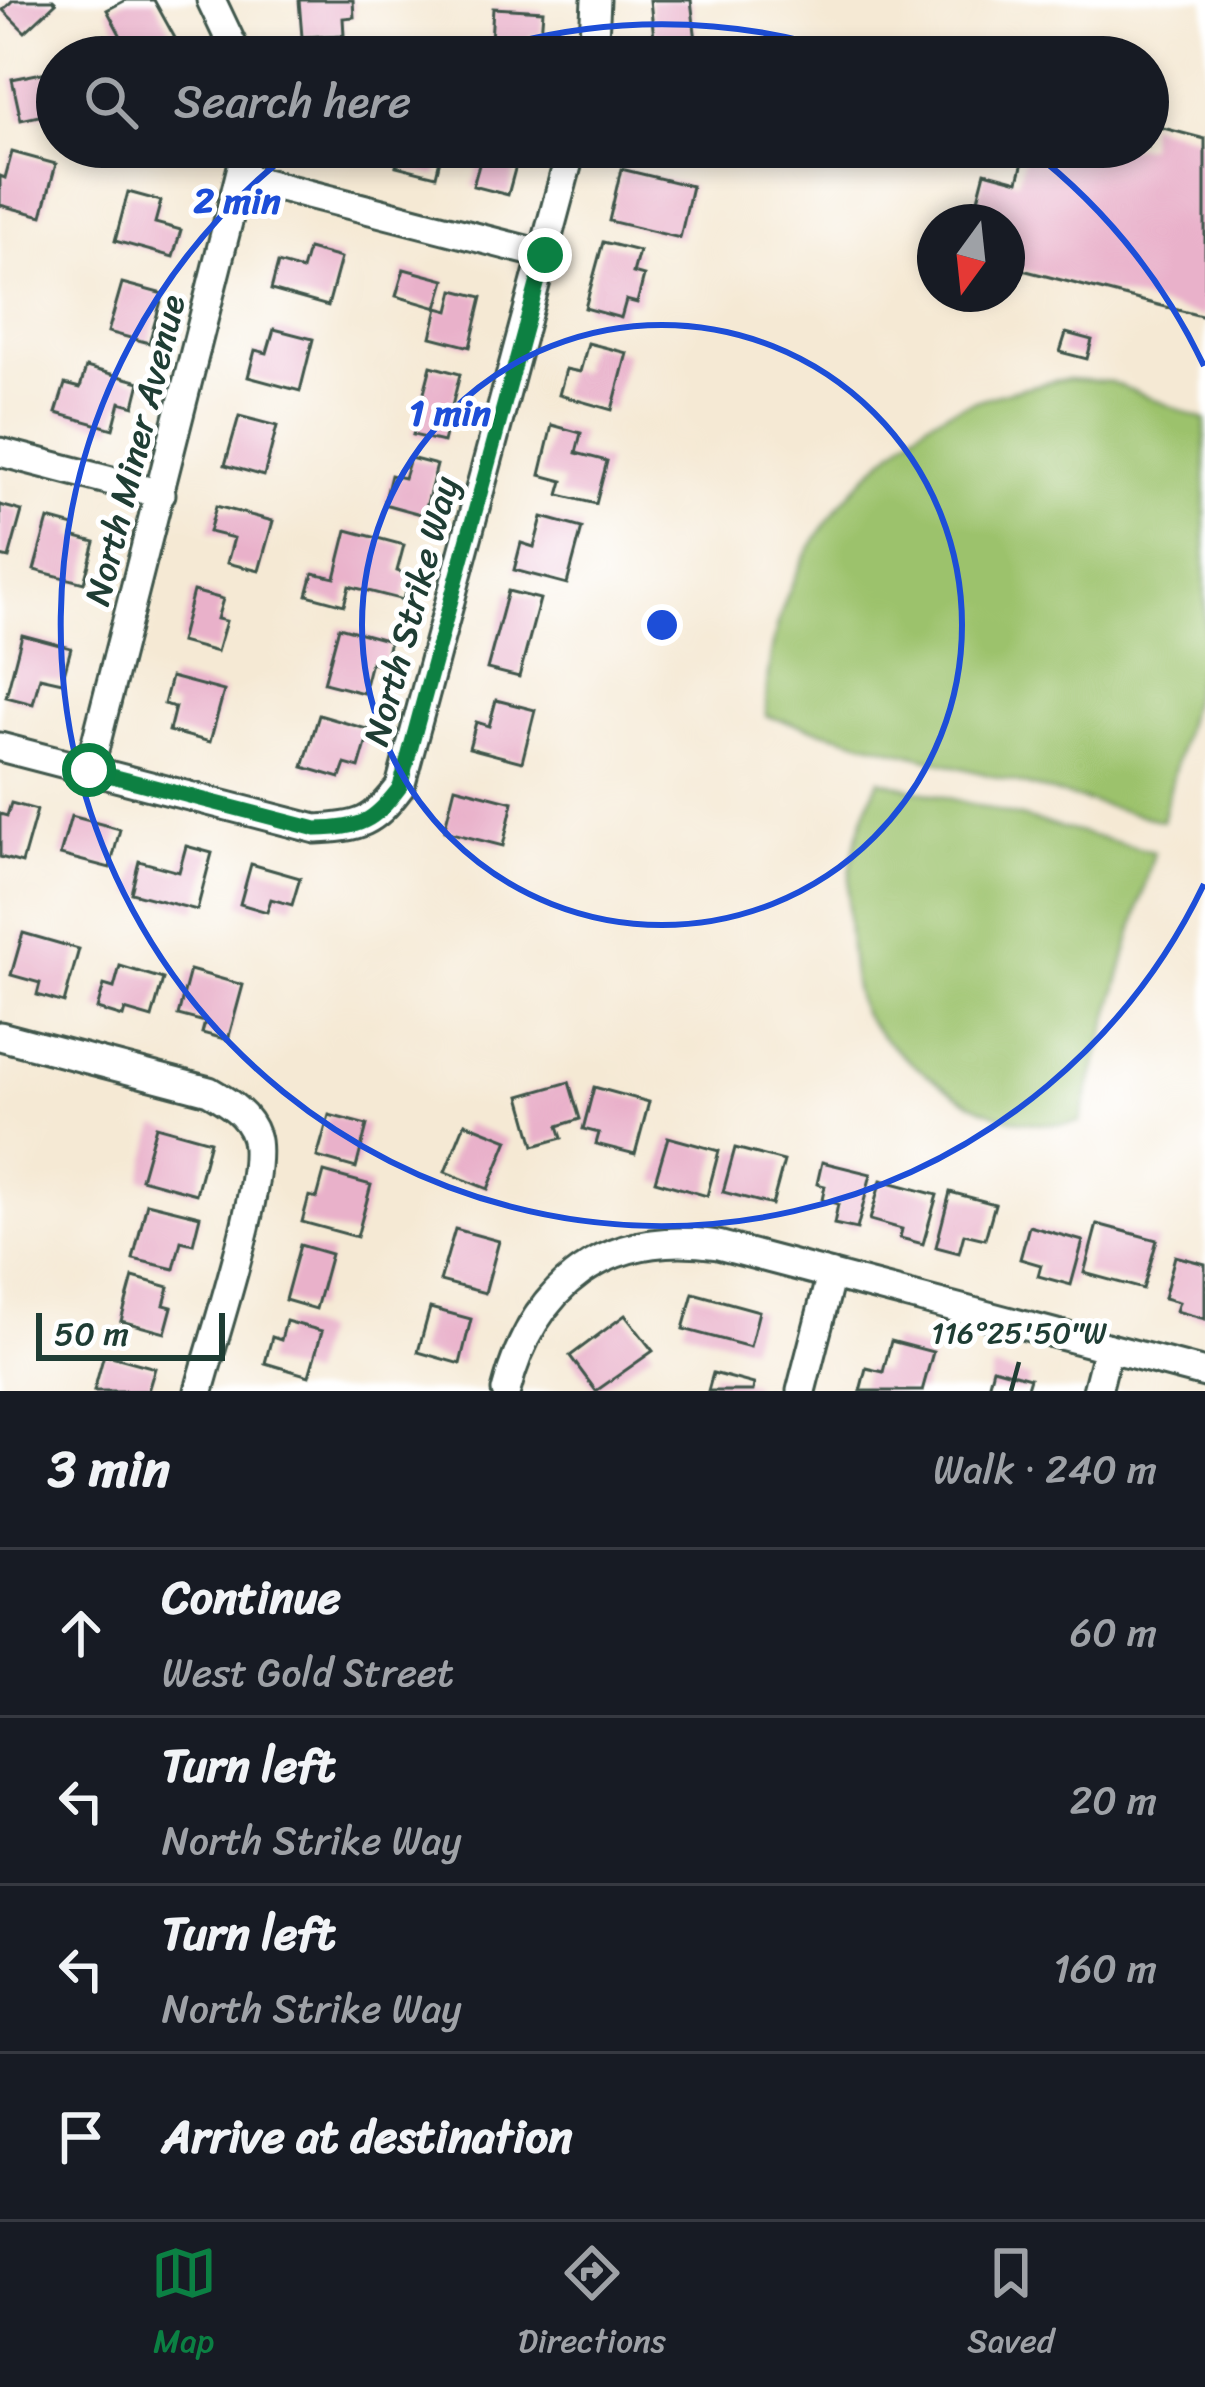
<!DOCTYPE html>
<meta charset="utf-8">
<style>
:root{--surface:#171b24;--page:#20242c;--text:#f1f3f6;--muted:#9ea1a6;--line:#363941;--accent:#0b8043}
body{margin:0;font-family:Sriracha,sans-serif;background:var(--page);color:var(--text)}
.compass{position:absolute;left:917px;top:204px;width:108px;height:108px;border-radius:50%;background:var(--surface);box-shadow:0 6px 18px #0003;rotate:195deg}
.scale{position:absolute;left:36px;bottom:30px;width:189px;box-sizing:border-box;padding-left:12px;border:6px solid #1f3d34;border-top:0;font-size:33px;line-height:42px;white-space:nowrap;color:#1f3d34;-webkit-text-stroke:9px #fff;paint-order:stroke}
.stop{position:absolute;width:36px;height:36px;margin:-27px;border:9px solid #0b8043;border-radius:50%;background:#fff}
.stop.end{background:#0b8043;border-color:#fff;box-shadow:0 3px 12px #0008}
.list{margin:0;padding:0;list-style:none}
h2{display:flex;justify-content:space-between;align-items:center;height:156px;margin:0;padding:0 48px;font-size:51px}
h2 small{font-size:39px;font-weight:400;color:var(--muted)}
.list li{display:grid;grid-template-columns:78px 1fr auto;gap:36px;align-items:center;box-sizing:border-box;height:168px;padding:0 48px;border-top:3px solid var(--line)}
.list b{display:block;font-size:45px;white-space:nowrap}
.list p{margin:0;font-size:39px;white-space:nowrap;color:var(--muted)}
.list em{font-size:39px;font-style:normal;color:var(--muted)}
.icon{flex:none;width:66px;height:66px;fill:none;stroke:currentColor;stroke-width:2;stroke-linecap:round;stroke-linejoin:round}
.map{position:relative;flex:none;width:1205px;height:1391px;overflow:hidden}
.search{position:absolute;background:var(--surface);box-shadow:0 6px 18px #0003;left:36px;right:36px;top:36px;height:132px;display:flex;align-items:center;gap:30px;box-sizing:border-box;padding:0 42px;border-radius:66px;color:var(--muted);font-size:45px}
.sheet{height:828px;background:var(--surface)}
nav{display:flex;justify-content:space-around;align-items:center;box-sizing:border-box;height:168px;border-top:3px solid var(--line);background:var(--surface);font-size:33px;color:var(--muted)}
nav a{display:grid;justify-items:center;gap:6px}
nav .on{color:var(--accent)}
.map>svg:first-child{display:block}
</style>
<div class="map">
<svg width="1205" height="1391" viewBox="0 0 1205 1391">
<rect width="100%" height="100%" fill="#fff"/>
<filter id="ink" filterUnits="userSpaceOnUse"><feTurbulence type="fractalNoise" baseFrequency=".00833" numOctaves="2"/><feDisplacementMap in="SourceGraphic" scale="24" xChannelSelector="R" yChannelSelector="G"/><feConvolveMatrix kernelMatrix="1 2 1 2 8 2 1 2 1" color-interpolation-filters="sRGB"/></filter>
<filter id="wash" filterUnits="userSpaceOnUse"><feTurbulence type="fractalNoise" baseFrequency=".004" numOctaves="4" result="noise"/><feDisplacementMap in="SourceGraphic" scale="48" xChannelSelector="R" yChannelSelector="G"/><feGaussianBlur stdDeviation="2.7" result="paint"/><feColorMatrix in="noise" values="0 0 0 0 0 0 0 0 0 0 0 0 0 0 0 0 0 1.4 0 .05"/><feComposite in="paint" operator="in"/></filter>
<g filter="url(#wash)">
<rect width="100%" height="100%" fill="#f5e9d4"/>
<!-- green -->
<g fill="#9cc26c" stroke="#5e8050" stroke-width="3">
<path d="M1066 379 1111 382 1205 420V646L1162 821 766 716C765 609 812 521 892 452 905 441 919 426 934 418 976 397 1020 388 1066 379Z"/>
<path d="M879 780 1154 852 1080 1122C1030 1130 983 1115 942 1085 916 1067 886 1045 867 1019 855 1002 853 977 851 957 844 888 849 843 879 780Z"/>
</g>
<g id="blocks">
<!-- building -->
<g fill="#e9b1ca">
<polygon points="13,0 53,0 56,3 25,32 3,10"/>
<polygon points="126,0 154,0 175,38 132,57 107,10"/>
<polygon points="299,0 353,0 354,17 343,18 344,35 302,37"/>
<polygon points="650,0 691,0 698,57 656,57"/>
<polygon points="493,8 543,11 541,35 530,35 528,57 490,57"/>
<polygon points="57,70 57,112 21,120 12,79"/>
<polygon points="1148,124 1205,139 1205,317 1007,266 1007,222 972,222 985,172 1018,181 1027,147 1148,147"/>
<polygon points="400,147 443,147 436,176 396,166"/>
<polygon points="484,147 521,147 508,195 473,186"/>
<polygon points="12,152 56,164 42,216 0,205 0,176 5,178"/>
<polygon points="621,169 692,186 680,238 609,221"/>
<polygon points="128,192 161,201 155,223 181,230 173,257 115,241"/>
<polygon points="603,242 639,251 633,273 644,276 637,303 626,300 621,318 585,308"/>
<polygon points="308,249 341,258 328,306 271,290 278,263 302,270"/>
<polygon points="404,269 445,280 437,308 396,296"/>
<polygon points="122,283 163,294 149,343 108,332"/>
<polygon points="454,290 482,297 470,347 431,337 438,308 449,311"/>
<polygon points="274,329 313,339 300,391 248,377 255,350 267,353"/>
<polygon points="1066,333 1092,340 1087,359 1060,352"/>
<polygon points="588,343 627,353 612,410 559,395 566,369 580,372"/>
<polygon points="431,366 460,374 443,442 413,435"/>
<polygon points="86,367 140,382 134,406 120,402 113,429 56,413 65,384 80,388"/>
<polygon points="239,416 277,426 264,476 225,465"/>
<polygon points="552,425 581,433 576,453 607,461 596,504 559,495 563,481 540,475"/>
<polygon points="410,458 437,465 424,515 384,504 391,475 404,478"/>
<polygon points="0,505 22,511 9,558 0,556"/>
<polygon points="216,506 273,521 259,571 227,563 234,538 209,532"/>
<polygon points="542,517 582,528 567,584 514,570 521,543 534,547"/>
<polygon points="48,519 74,526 72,536 95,542 84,583 34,570"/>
<polygon points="347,530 404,545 397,571 409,575 403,600 349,586 344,605 307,595 313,573 335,578"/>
<polygon points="193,591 223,599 217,619 226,621 217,652 180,642"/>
<polygon points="508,591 540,599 519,677 487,669"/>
<polygon points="339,627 390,641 384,665 371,662 363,693 324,683"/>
<polygon points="22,635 71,648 62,682 40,677 33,704 6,697"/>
<polygon points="171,677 224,691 210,742 169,731 175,707 164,704"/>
<polygon points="496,700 535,710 522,762 469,748 476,722 489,726"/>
<polygon points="319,715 370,730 359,768 345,764 340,778 303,767"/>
<polygon points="455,787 513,802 503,846 444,831"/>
<polygon points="11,803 37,810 22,863 0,857 0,814 7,816"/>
<polygon points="71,816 120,829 110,868 60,855"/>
<polygon points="186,846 212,853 197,910 131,893 139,861 179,872"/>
<polygon points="251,864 300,878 292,905 271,899 267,912 240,904"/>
<polygon points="23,933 79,949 64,1003 37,995 40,983 11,975"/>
<polygon points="120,966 163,979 152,1018 125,1010 123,1017 97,1009 104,985 114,988"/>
<polygon points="190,970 243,985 228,1040 202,1033 205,1022 178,1015"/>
<polygon points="569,1082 580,1119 558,1126 562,1138 534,1146 520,1096"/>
<polygon points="594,1087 649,1102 635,1154 596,1144 599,1133 583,1129"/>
<polygon points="329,1115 367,1125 356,1168 317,1157"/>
<polygon points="465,1123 508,1140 488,1189 445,1172"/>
<polygon points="156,1126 210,1141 196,1194 141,1179"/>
<polygon points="668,1137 719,1151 707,1196 655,1181"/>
<polygon points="735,1148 784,1161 772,1205 723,1192"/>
<polygon points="822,1162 871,1174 857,1229 834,1224 838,1204 822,1200 825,1186 817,1184"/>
<polygon points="324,1172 371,1185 357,1237 302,1222 309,1196 317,1198"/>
<polygon points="881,1180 937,1195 923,1244 900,1238 902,1229 870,1220"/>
<polygon points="950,1192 995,1204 985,1239 964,1234 959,1253 936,1247"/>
<polygon points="147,1203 200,1216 193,1244 181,1241 174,1269 133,1259"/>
<polygon points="1097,1224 1157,1240 1143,1289 1084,1273"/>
<polygon points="1029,1226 1083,1241 1071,1285 1038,1276 1041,1265 1020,1259"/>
<polygon points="455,1229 499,1241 485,1293 440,1281"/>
<polygon points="300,1245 331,1254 316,1309 285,1300"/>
<polygon points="1175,1256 1205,1264 1205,1319 1176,1311 1179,1302 1164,1298"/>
<polygon points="133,1277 169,1287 164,1305 172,1307 165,1333 121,1321"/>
<polygon points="693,1293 759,1311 750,1347 683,1329"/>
<polygon points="430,1308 471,1319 460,1364 418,1352"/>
<polygon points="625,1315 653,1351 596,1391 570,1356"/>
<polygon points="286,1321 322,1331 309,1376 265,1363 272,1337 281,1340"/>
<polygon points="891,1341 933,1352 922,1391 860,1391 866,1368 883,1372"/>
<polygon points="104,1354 155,1368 148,1391 94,1391"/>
<polygon points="993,1368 1030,1378 1026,1391 987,1391"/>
<polygon points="713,1373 754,1384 753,1391 708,1391"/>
</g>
</g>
</g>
<g filter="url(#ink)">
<use href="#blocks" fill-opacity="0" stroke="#3f574c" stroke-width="3"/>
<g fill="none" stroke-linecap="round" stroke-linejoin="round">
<defs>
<g id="street">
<polyline points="211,0 238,57"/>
<polyline points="593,57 596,0"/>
<polyline points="242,177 545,255"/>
<polyline points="0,452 161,494"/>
<path d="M0 747 316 829C360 827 373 823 400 787L572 147"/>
<polyline points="89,770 247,147"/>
<path d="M0 1036 209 1091C228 1102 248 1114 255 1136 268 1177 212 1341 199 1391"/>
<path d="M506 1391C533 1285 607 1228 718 1245L1205 1373"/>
<polyline points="801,1391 831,1275"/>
<polyline points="1097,1391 1108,1348"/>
</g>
</defs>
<!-- street casing -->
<use href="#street" stroke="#3f574c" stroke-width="33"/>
<!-- street -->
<use href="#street" stroke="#fff" stroke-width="27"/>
</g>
</g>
<g fill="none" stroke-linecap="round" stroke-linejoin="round" filter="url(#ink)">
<!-- route -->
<path stroke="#0b8043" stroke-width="15" d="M89 770 316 829C360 828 373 823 400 787L545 255"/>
</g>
<!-- ticks -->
<path fill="none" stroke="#1f3d34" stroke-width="4.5" d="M1011 1391 1019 1362"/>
<!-- distance rings -->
<g fill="none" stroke="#1d4ed8" stroke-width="6">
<circle cx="662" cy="625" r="300"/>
<path d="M1204 884A601 601 0 1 1 296 148M466 57A601 601 0 0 1 858 57M1028 148A601 601 0 0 1 1204 366"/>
</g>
<g text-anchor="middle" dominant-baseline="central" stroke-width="10" stroke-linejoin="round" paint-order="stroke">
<!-- street labels -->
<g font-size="36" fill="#1f3d34" stroke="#fff">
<text transform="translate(135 450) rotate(-76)">North Miner Avenue</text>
<text transform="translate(411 611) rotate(-75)">North Strike Way</text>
</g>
</g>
<g font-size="30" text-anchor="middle" fill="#1f3d34" stroke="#fff" stroke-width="10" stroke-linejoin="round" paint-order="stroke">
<text x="1019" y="1343">116°25'50"W</text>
</g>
<circle cx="662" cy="625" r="18" fill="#1d4ed8" stroke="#fff" stroke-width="6"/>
<g font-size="36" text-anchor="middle" font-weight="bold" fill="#1d4ed8" stroke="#fff" stroke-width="10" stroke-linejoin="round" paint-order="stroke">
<text x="237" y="213">2 min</text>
<text x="450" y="425">1 min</text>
</g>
</svg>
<svg class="compass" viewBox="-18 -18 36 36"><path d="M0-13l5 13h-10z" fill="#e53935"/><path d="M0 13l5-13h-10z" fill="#9ea1a6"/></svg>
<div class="scale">50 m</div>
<div class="stop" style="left:89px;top:770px"></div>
<div class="stop end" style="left:545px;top:255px"></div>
<div class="search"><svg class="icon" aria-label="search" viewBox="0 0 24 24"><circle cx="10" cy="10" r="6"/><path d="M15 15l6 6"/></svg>Search here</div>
</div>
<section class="sheet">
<h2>3 min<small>Walk · 240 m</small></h2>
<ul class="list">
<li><svg class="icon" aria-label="ahead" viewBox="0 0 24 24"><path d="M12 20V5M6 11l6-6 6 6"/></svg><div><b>Continue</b><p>West Gold Street</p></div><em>60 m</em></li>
<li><svg class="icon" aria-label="left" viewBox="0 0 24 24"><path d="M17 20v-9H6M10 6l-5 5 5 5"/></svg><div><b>Turn left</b><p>North Strike Way</p></div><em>20 m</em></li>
<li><svg class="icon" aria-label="left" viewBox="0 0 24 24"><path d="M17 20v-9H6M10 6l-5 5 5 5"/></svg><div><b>Turn left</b><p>North Strike Way</p></div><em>160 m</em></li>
<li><svg class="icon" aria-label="arrive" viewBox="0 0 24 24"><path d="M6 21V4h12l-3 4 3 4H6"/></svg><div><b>Arrive at destination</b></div></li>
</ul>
</section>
<nav>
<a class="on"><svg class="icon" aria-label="map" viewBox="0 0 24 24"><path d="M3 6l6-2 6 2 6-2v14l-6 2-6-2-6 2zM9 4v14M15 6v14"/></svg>Map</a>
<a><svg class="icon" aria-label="directions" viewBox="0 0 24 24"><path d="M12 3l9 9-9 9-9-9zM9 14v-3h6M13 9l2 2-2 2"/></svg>Directions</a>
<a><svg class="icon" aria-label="saved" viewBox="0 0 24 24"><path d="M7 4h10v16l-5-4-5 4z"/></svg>Saved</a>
</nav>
